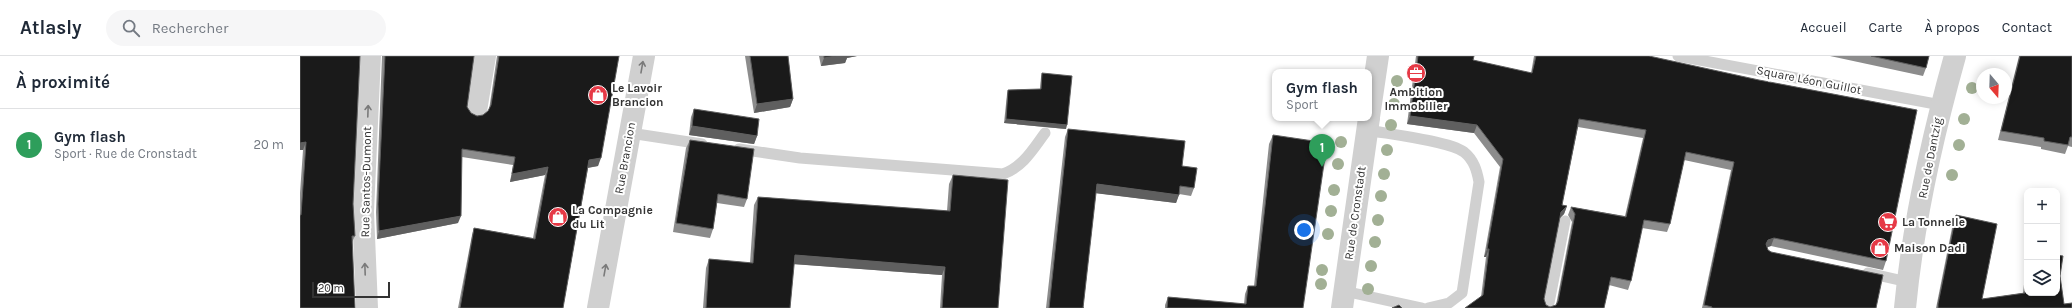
<!DOCTYPE html>
<html lang="fr">
<meta charset="utf-8">
<style>
:root{--surface:#fff;--page:#f6f6f7;--text:#1f2937;--muted:#747a83;--line:#e0e1e3;--accent:#ea580c}
body{margin:0;font-family:Karla,sans-serif;background:var(--page);color:var(--text)}
.controls{position:absolute;right:12px;bottom:12px;display:grid;overflow:hidden;border-radius:8px;box-shadow:0 2px 10px #0003}
.controls button{width:36px;height:36px;display:grid;place-items:center;padding:0;border:0;border-bottom:1px solid var(--line);background:var(--surface);color:var(--text);font:20px sans-serif}
.compass{position:absolute;left:1676px;top:12px;width:36px;height:36px;border-radius:50%;background:var(--surface);box-shadow:0 2px 10px #0003;rotate:161deg}
.scale{position:absolute;left:12px;bottom:10px;width:78px;box-sizing:border-box;padding-left:4px;border:2px solid #333;border-top:0;font-size:11px;line-height:14px;white-space:nowrap;color:#333;-webkit-text-stroke:3px #fff;paint-order:stroke}
.you{position:absolute;left:1004px;top:174px;width:14px;height:14px;margin:-10px;border:3px solid #fff;border-radius:50%;background:#1a73e8;box-shadow:0 0 0 6px #1a73e833}
.badge{display:grid;place-items:center;width:26px;height:26px;border-radius:50%;background:var(--accent);color:#fff;font-size:13px;font-weight:700}
.pin{position:absolute;translate:-50% -33px;filter:drop-shadow(0 1px 2px #0008)}
.pin::after{content:'';position:absolute;top:21px;width:14px;height:12px;background:inherit;clip-path:polygon(0 0,100% 0,50% 100%)}
.popup{position:absolute;left:972px;top:13px;width:100px;height:52px;box-sizing:border-box;display:grid;place-content:center;border-radius:8px;background:var(--surface);filter:drop-shadow(0 1px 3px #0005);font-size:13px;white-space:nowrap;color:var(--muted)}
.popup b{font-size:15px;color:var(--text)}
.popup::after{content:'';position:absolute;left:50%;top:100%;margin-left:-8px;border:8px solid transparent;border-top-color:var(--surface)}
.list{margin:0;padding:0;list-style:none}
h2{display:flex;justify-content:space-between;align-items:center;height:52px;margin:0;padding:0 16px;font-size:17px}
h2 small{font-size:13px;font-weight:400;color:var(--muted)}
.list li{display:grid;grid-template-columns:26px 1fr auto;gap:12px;align-items:center;box-sizing:border-box;height:72px;padding:0 16px;border-top:1px solid var(--line)}
.list b{display:block;font-size:15px;white-space:nowrap}
.list p{margin:0;font-size:13px;white-space:nowrap;color:var(--muted)}
.list em{font-size:13px;font-style:normal;color:var(--muted)}
.icon{flex:none;width:22px;height:22px;fill:none;stroke:currentColor;stroke-width:2;stroke-linecap:round;stroke-linejoin:round}
.map{position:relative;flex:none;width:1772px;height:252px;overflow:hidden}
header{display:flex;align-items:center;gap:24px;box-sizing:border-box;height:56px;padding:0 20px;background:var(--surface);border-bottom:1px solid var(--line)}
header strong{font-size:19px}
nav{display:flex;gap:22px;margin-inline-start:auto;font-size:14px}
.search{width:280px;height:36px;background:var(--page);display:flex;align-items:center;gap:10px;box-sizing:border-box;padding:0 14px;border-radius:22px;color:var(--muted);font-size:15px}
main{display:flex}
aside{flex:1;background:var(--surface)}
.map>svg:first-child{display:block}
</style>
<header>
<strong>Atlasly</strong>
<div class="search"><svg class="icon" aria-label="search" viewBox="0 0 24 24"><circle cx="10" cy="10" r="6"/><path d="M15 15l6 6"/></svg>Rechercher</div>
<nav><a>Accueil</a><a>Carte</a><a>À propos</a><a>Contact</a></nav>
</header>
<main>
<aside>
<h2>À proximité<small></small></h2>
<ul class="list">
<li><span class="badge" style="background:#2e9e5b">1</span><div><b>Gym flash</b><p>Sport · Rue de Cronstadt</p></div><em>20 m</em></li>
</ul>
</aside>
<div class="map">
<svg width="1772" height="252" viewBox="0 0 1772 252">
<rect width="100%" height="100%" fill="#fff"/>
<g fill="none" stroke-linecap="round" stroke-linejoin="round">
<!-- service -->
<g stroke="#d0d0d0" stroke-width="11">
<polyline points="1378,0 1641,49"/>
<path d="M1067 74C1088 78 1149 85 1164 96 1174 104 1177 115 1179 126L1162 237 1149 247 1128 252"/>
<polyline points="330,77 402,88"/>
<path d="M439 93 500 102 703 118C723 111 733 93 745 77"/>
<polyline points="1568,217 1608,226"/>
<polyline points="1044,235 1122,252"/>
<polyline points="1248,252 1265,165"/>
</g>
<!-- minor -->
<g stroke="#d0d0d0" stroke-width="22">
<polyline points="176,55 185,0"/>
<polyline points="1069,61 1078,0"/>
<polyline points="67,252 63,156 70,0"/>
<polyline points="1042,252 1069,62"/>
<path d="M1605 252C1613 167 1632 82 1655 0"/>
</g>
<!-- tertiary -->
<polyline stroke="#d0d0d0" stroke-width="22" points="298,252 344,0"/>
</g>
<!-- trees -->
<g fill="#a2b095">
<circle cx="1097" cy="25" r="6"/>
<circle cx="1672" cy="32" r="6"/>
<circle cx="1094" cy="48" r="6"/>
<circle cx="1664" cy="63" r="6"/>
<circle cx="1091" cy="69" r="6"/>
<circle cx="1041" cy="86" r="6"/>
<circle cx="1659" cy="89" r="6"/>
<circle cx="1087" cy="94" r="6"/>
<circle cx="1038" cy="108" r="6"/>
<circle cx="1084" cy="118" r="6"/>
<circle cx="1652" cy="119" r="6"/>
<circle cx="1034" cy="134" r="6"/>
<circle cx="1081" cy="140" r="6"/>
<circle cx="1031" cy="155" r="6"/>
<circle cx="1078" cy="164" r="6"/>
<circle cx="1028" cy="178" r="6"/>
<circle cx="1075" cy="186" r="6"/>
<circle cx="1071" cy="210" r="6"/>
<circle cx="1022" cy="214" r="6"/>
<circle cx="1021" cy="228" r="6"/>
<circle cx="1068" cy="233" r="6"/>
</g>
<!-- wall -->
<g fill="#8c8c8c" fill-rule="evenodd">
<polygon points="0,0 53,148 55,180 52,186 0,252 0,137 3,94 0,94"/>
<polygon points="82,0 174,0 167,51 171,57 177,60 183,59 188,55 189,54 197,0 319,0 298,110 288,112 263,252 158,252 172,179 174,172 233,182 245,119 210,126 213,109 162,101 158,167 77,183 76,156"/>
<polygon points="445,0 488,0 493,43 490,51 454,57"/>
<polygon points="519,0 557,0 547,2 545,7 521,10"/>
<path d="M1116 0H1174L1173 4 1231 17 1234 0H1349L1586 205 1583 214 1471 190 1467 191 1468 194 1576 252H1402L1431 114 1384 104 1370 168 1367 176 1342 172 1331 225 1328 234 1309 229 1304 252H1165L1181 241 1186 201H1184L1200 111 1174 77 1107 68ZM1278 71 1343 82 1325 160 1271 151 1268 159 1272 166 1256 249 1250 251 1246 249 1244 243 1260 162 1264 158 1267 150 1262 149Z"/>
<polygon points="1530,0 1629,0 1626,12 1623,20"/>
<polygon points="1719,0 1772,0 1772,91 1768,90 1765,98 1741,93 1741,91 1698,84"/>
<polygon points="742,17 766,73 704,67 707,38 708,34 740,33 741,21"/>
<polygon points="394,53 457,80 454,88 389,79 391,61"/>
<polygon points="768,73 882,110 894,132 891,140 879,138 876,147 796,137 783,252 784,252 746,252 765,81"/>
<polygon points="973,79 1003,252 865,252 865,249 868,241 944,248 945,238 948,230 954,230 969,88"/>
<polygon points="390,84 447,143 444,151 417,147 413,173 410,182 373,176 386,92"/>
<polygon points="653,119 698,252 640,252 642,219 494,208 490,252 403,252 406,212 409,203 450,207 454,149 458,141 647,155 649,128"/>
<polygon points="1656,159 1682,243 1723,237 1727,203 1727,237 1760,220 1764,248 1772,252 1636,252 1653,167"/>
</g>
<!-- shaded-wall -->
<g fill="#5f5f5f">
<polygon points="536,0 557,0 547,2 545,7 521,10 524,2"/>
<polygon points="493,43 490,51 454,57 457,48"/>
<polygon points="1110,60 1177,69 1174,77 1107,68"/>
<polygon points="706,63 767,69 766,73 704,67"/>
<polygon points="392,70 457,80 454,88 389,79"/>
<polygon points="6,86 3,94 0,94 0,87"/>
<polygon points="301,102 298,110 286,112 289,104"/>
<polygon points="248,111 245,119 210,126 212,118"/>
<polygon points="797,128 879,139 876,147 794,137"/>
<polygon points="1267,150 1264,158 1258,164 1261,156"/>
<polygon points="161,160 158,167 77,183 79,175"/>
<polygon points="1474,182 1471,190 1465,192 1466,188 1468,184"/>
<polygon points="1187,193 1189,193 1186,201 1184,201"/>
<polygon points="495,199 645,211 642,219 492,208"/>
</g>
<!-- building -->
<g fill="#1a1a1a" stroke="#5f5f5f" fill-rule="evenodd">
<polygon points="0,0 60,0 53,148 55,180 52,180 55,252 0,252 0,159 1,159 6,86 0,87"/>
<polygon points="85,0 174,0 167,51 171,57 177,60 183,59 188,55 191,49 199,0 319,0 301,102 289,104 263,252 160,252 174,172 235,183 248,111 212,118 215,101 162,93 161,160 79,175 78,148"/>
<polygon points="450,0 488,0 493,43 457,48"/>
<polygon points="524,0 536,0 524,2"/>
<path d="M1118 0H1174L1173 4 1232 17 1236 0H1349L1459 24 1617 54 1586 205 1474 182 1468 184 1466 188 1468 194 1471 196 1583 219 1576 252H1412V251L1404 249 1434 106 1386 96 1370 168 1344 164 1331 225 1311 221 1304 252H1165L1183 239 1189 193H1187L1203 103 1177 69 1110 60ZM1279 63 1346 74 1326 161 1271 151 1275 158 1258 245 1256 249 1250 251 1246 249 1244 243 1261 156 1267 150 1262 149Z"/>
<polygon points="1571,0 1629,0 1626,12"/>
<polygon points="1720,0 1772,0 1772,81 1770,81 1768,89 1744,85 1744,82 1701,75"/>
<polygon points="742,17 772,20 767,69 706,63 708,34 741,33"/>
<polygon points="394,53 459,63 457,80 392,70"/>
<polygon points="768,73 885,85 882,110 897,112 894,132 880,130 879,139 797,128 783,252 784,252 749,252"/>
<polygon points="973,79 1027,87 1003,252 867,252 868,241 946,248 948,230 956,230"/>
<polygon points="390,84 454,93 447,143 418,138 413,173 376,167"/>
<polygon points="653,119 708,124 698,252 642,252 645,211 495,199 490,252 406,252 409,203 453,207 458,141 650,155"/>
<polygon points="1656,159 1697,168 1682,243 1725,237 1727,218 1727,237 1757,237 1757,199 1763,200 1760,220 1764,248 1772,247 1772,252 1638,252 1638,248"/>
<polygon points="1099,249 1102,252 1092,252"/>
</g>
<!-- one-way arrows -->
<defs><path id="oneway-shaft" d="M-6 0H5M1.5-3L5.5 0L1.5 3" fill="none" stroke-width="1.6" stroke-linecap="round" stroke-linejoin="round"/></defs>
<g stroke="#7a7a7a">
<use href="#oneway-shaft" transform="translate(342 11) rotate(-80)"/>
<use href="#oneway-shaft" transform="translate(68 55) rotate(-88)"/>
<use href="#oneway-shaft" transform="translate(65 213) rotate(-92)"/>
<use href="#oneway-shaft" transform="translate(305 214) rotate(-80)"/>
</g>
<!-- icons -->
<defs>
<symbol id="office-disc" viewBox="-11 -11 22 22"><circle r="9.5" fill="#e63946" stroke="#fff"/><path d="M-6-3h4V-5.5h4V-3h4V5H-6ZM-1-4.5V-3h2v-1.5ZM-6 0V1H6V0Z" fill="#fff"/></symbol>
<symbol id="shop-disc" viewBox="-11 -11 22 22"><circle r="9.5" fill="#e63946" stroke="#fff"/><path d="M-5-2.5h2.3a2.7 3.5 0 0 1 5.4 0H5L5.5 6h-11ZM-1.5-2.5h3a1.5 2.3 0 0 0-3 0Z" fill="#fff"/></symbol>
<symbol id="supermarket-disc" viewBox="-11 -11 22 22"><circle r="9.5" fill="#e63946" stroke="#fff"/><path d="M-6-5.5h2.5l.6 2H6L4.5 2H-2.5L-4.4-4H-6ZM-1.5 3.2a1.3 1.3 0 1 0 .1 0ZM3 3.2a1.3 1.3 0 1 0 .1 0Z" fill="#fff"/></symbol>
</defs>
<g fill-rule="evenodd">
<use href="#office-disc" x="1105" y="6" width="22" height="22"/>
<use href="#shop-disc" x="287" y="28" width="22" height="22"/>
<use href="#shop-disc" x="247" y="150" width="22" height="22"/>
<use href="#supermarket-disc" x="1577" y="155" width="22" height="22"/>
<use href="#shop-disc" x="1569" y="181" width="22" height="22"/>
</g>
<g text-anchor="middle" dominant-baseline="central" stroke-width="4" stroke-linejoin="round" paint-order="stroke">
<!-- street labels -->
<g font-size="12" fill="#333" stroke="#fff">
<text transform="translate(1509 24) rotate(11)">Square Léon Guillot</text>
<text transform="translate(325 102) rotate(-80)">Rue Brancion</text>
<text transform="translate(1630 102) rotate(-79)">Rue de Dantzig</text>
<text transform="translate(66 126) rotate(-89)">Rue Santos-Dumont</text>
<text transform="translate(1055 157) rotate(-82)">Rue de Cronstadt</text>
</g>
<!-- poi labels -->
<g font-size="12" font-weight="bold" fill="#333" stroke="#fff" text-anchor="start">
<text x="312" y="32">Le Lavoir<tspan x="312" dy="14">Brancion</tspan></text>
<text x="1116" y="36" text-anchor="middle">Ambition<tspan x="1116" dy="14">Immobilier</tspan></text>
<text x="272" y="154">La Compagnie<tspan x="272" dy="14">du Lit</tspan></text>
<text x="1602" y="166">La Tonnelle</text>
<text x="1594" y="192">Maison Dadi</text>
</g>
</g>
</svg>
<div class="controls">
<button>+</button>
<button>−</button>
<button><svg class="icon" aria-label="layers" viewBox="0 0 24 24"><path d="M12 4l9 5-9 5-9-5zM3 14l9 5 9-5"/></svg></button>
</div>
<svg class="compass" viewBox="-18 -18 36 36"><path d="M0-13l5 13h-10z" fill="#e53935"/><path d="M0 13l5-13h-10z" fill="#747a83"/></svg>
<div class="scale">20 m</div>
<div class="you"></div>
<div class="pin badge" style="left:1022px;top:111px;background:#2e9e5b">1</div>
<div class="popup"><b>Gym flash</b>Sport</div>
</div>
</main>
